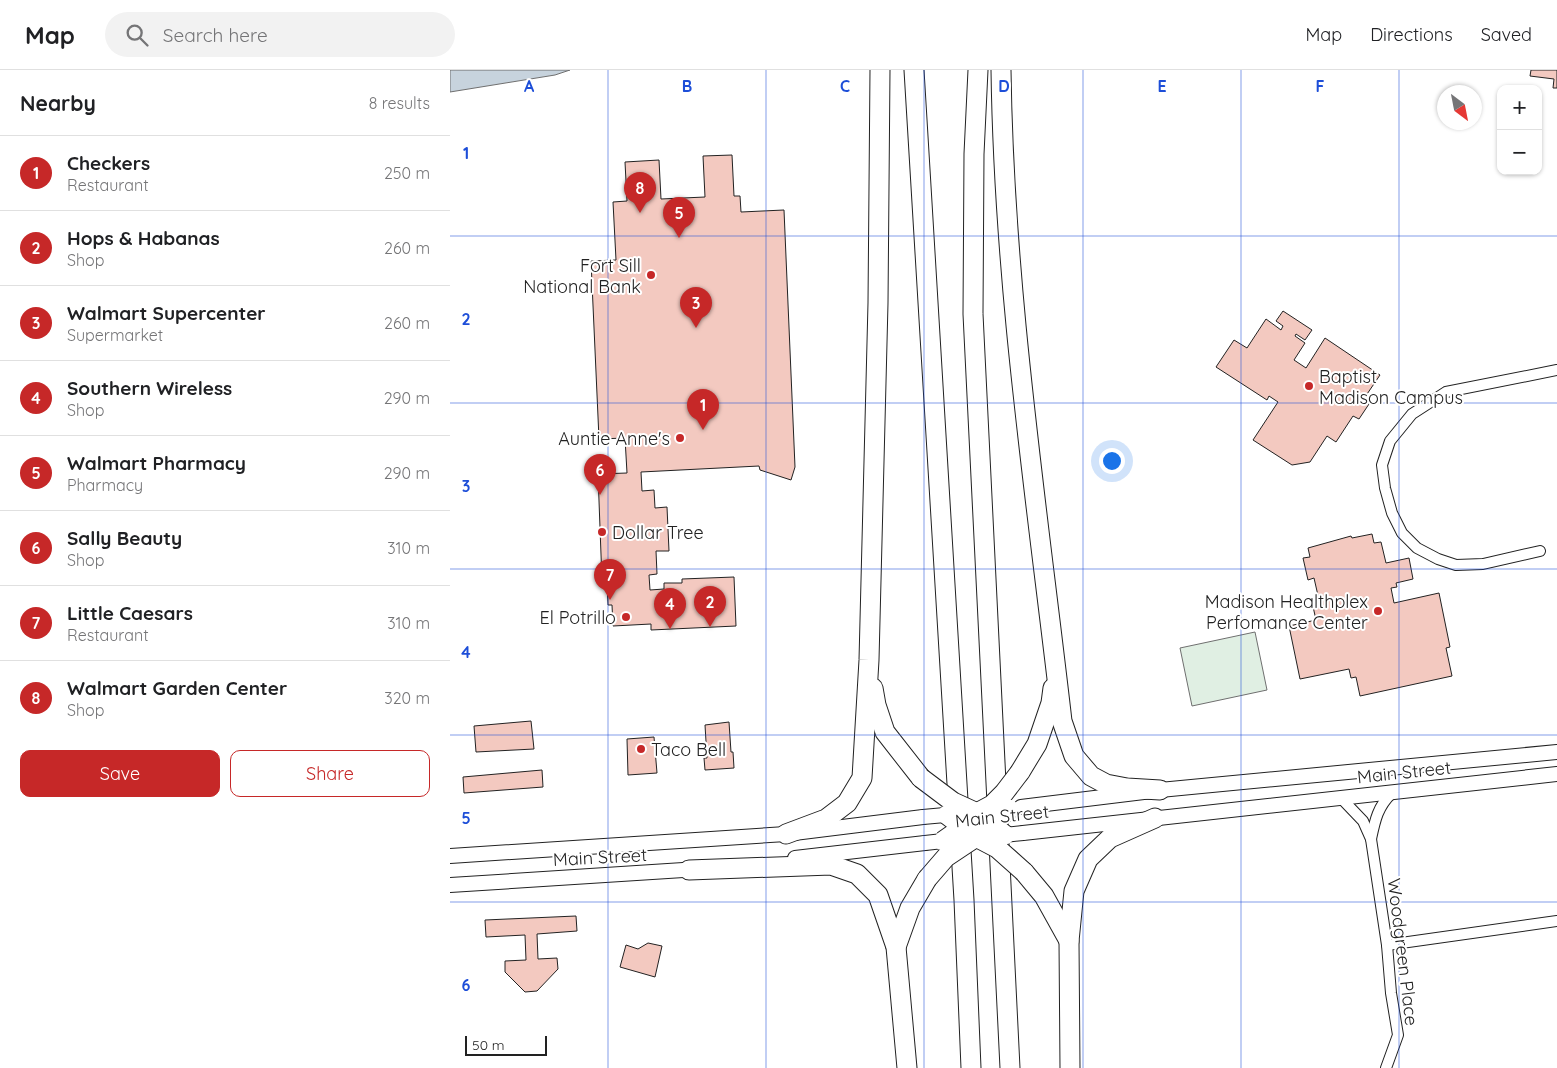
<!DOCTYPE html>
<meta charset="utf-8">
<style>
:root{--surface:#fff;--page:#f2f2f2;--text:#202124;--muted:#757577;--line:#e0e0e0;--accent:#c62828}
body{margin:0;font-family:Quicksand,sans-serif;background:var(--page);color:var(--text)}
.controls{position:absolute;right:15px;top:15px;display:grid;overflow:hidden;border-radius:10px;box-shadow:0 1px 4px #0004}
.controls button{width:45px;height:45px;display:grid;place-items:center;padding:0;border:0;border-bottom:1px solid var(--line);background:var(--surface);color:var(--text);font:25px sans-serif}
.compass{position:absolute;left:987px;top:15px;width:45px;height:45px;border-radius:50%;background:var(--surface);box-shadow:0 1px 4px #0004;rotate:148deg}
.scale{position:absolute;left:15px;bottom:12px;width:82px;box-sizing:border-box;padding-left:5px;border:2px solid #222;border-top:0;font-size:14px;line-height:18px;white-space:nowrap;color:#222;-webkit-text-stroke:4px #fff;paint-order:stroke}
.you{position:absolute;left:661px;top:390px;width:18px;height:18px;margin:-12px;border:4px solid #fff;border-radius:50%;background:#1a73e8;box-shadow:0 0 0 8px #1a73e833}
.badge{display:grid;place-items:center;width:32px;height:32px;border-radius:50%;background:var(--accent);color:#fff;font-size:16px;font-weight:700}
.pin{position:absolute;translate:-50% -41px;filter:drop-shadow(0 1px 2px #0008)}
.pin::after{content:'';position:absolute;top:26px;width:18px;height:15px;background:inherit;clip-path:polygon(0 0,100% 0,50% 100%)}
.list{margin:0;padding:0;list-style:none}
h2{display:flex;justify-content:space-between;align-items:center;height:65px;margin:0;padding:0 20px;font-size:21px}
h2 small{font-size:16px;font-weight:400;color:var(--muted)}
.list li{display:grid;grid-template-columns:32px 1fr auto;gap:15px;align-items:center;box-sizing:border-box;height:75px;padding:0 20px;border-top:1px solid var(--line)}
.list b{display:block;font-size:19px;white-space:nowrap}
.list p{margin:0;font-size:16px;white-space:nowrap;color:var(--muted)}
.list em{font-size:16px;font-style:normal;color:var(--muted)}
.actions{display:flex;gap:10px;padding:15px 20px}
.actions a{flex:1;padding:11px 0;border:1px solid var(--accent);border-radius:10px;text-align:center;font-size:18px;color:var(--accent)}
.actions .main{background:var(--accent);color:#fff}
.icon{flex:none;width:28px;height:28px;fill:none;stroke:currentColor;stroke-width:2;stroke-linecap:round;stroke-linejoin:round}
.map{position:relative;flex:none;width:1107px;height:998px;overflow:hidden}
header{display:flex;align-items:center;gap:30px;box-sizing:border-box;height:70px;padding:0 25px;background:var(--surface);border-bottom:1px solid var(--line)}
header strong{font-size:24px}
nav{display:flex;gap:28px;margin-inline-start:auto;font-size:18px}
.search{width:350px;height:45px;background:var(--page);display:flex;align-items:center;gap:12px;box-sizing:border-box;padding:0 18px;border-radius:28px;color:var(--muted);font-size:19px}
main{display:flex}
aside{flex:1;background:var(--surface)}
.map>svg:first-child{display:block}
</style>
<header>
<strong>Map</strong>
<div class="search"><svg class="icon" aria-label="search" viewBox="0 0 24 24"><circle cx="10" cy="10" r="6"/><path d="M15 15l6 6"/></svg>Search here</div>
<nav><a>Map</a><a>Directions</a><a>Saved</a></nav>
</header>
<main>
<aside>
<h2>Nearby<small>8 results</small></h2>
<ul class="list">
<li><span class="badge">1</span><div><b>Checkers</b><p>Restaurant</p></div><em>250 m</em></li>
<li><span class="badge">2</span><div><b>Hops &amp; Habanas</b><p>Shop</p></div><em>260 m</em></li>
<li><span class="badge">3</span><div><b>Walmart Supercenter</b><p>Supermarket</p></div><em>260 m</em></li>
<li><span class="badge">4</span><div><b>Southern Wireless</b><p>Shop</p></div><em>290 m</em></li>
<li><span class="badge">5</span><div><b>Walmart Pharmacy</b><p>Pharmacy</p></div><em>290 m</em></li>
<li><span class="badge">6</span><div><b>Sally Beauty</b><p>Shop</p></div><em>310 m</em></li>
<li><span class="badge">7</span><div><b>Little Caesars</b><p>Restaurant</p></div><em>310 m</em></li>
<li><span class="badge">8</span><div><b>Walmart Garden Center</b><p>Shop</p></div><em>320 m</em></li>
</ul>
<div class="actions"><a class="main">Save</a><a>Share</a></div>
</aside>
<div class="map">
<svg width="1107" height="998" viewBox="0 0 1107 998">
<rect width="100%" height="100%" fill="#fff"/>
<!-- green -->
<polygon fill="#e0efe3" stroke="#6f6f6f" points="805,562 817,620 742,636 730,578"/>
<!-- water -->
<polygon fill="#c7d3dd" stroke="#6f6f6f" points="0,0 120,0 105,5 0,22"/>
<!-- building -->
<g fill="#f3c9c0" stroke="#222">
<polygon points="1081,0 1107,0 1107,18 1103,18 1104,9 1080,6"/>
<polygon points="282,85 284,126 290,126 291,142 334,140 345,397 341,410 310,400 309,396 191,402 192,421 204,420 205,438 217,437 219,481 206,481 207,504 199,505 200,520 214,519 214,513 232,513 232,509 284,507 286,556 201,560 201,554 163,556 162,535 158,535 157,511 152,511 148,404 177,403 175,368 149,369 141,191 166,190 163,132 177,131 175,92 209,90 211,129 255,127 253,86"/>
<polygon points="833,241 862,260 855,270 846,264 845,266 855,273 844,290 856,298 875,268 930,305 913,330 919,334 909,349 903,346 886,372 877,366 860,392 842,395 803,370 828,332 819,326 817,330 766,297 784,270 797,278 816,249 831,260 833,256 826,251"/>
<polygon points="922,464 924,473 931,472 936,493 959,488 963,509 946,513 947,517 941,518 944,533 989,523 1000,577 996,578 1002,606 910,626 906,607 901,608 899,599 850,609 839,556 866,550 862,532 869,530 864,508 858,510 853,488 860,487 858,478 901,466 902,468"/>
<polygon points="81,651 84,679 26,682 24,656"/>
<polygon points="279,652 281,682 283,682 284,698 255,700 254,688 257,688 255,655"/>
<polygon points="204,667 207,703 178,705 177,669"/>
<polygon points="92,700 93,717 14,723 13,707"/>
<polygon points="126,846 127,861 87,864 88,889 107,888 108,899 87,921 75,922 55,902 55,891 76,890 75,865 36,867 35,850"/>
<polygon points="198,873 212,876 205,907 170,897 176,875 188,879"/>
</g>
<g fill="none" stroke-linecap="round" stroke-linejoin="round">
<defs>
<g id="street">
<polyline points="1090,481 1033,494 1006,495 988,489 967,478 952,463 942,443 935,418 932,395 940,371 962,344 996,322 1107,300"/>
<polyline points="891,728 913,751 921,769 937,875 941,923 948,965 936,998"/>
<path d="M921 769C925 750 928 736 942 723"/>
<polyline points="937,875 1107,851"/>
</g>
<g id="secondary">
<polyline points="571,737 710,720 1107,682"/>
<polyline points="573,763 1107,704"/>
<polyline points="0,786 336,764 473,747"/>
<polyline points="345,788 475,773"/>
<polyline points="0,815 249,799"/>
</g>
<g id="highway">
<polyline points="464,0 514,830 521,998"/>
<polyline points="528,0 524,84 523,244 560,998"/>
<path d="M551 0C554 219 587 434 612 651L624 686 641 706 656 714 677 718 710 720"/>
<polyline points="423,618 426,635 435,662 471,708"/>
<polyline points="570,702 587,674 601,633 603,618"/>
<polyline points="336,764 376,749 397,733 412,708 419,590 428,233 430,0"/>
<polyline points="239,800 381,795 407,804 428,825 446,877 457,998"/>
<polyline points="574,802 594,826 619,871"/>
<polyline points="446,877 460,838 477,809"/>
<polyline points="620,998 619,871 624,821 638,789 660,768 705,748"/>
</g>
</defs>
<!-- street casing -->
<use href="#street" stroke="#222" stroke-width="12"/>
<!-- secondary casing -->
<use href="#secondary" stroke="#222" stroke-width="16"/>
<!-- highway casing -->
<use href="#highway" stroke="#222" stroke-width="21"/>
<!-- street -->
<use href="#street" stroke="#fff" stroke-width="10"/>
<!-- secondary -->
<use href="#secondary" stroke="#fff" stroke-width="14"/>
<!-- highway -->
<use href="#highway" stroke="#fff" stroke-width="19"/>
<defs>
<g id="secondary-bridge">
<polyline points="473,747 506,744"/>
<polyline points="546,766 573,763"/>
<polyline points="475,773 502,770"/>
</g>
<g id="highway-bridge">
<polyline points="471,708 503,732 527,743 555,765"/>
<polyline points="497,745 526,767 547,778 574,802"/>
<polyline points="493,771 513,757 527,743 542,735 554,723 570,702"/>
<polyline points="477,809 496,787 526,767 559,739"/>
</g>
</defs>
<!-- secondary-bridge casing -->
<use href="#secondary-bridge" stroke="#222" stroke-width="16" stroke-linecap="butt"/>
<!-- highway-bridge casing -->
<use href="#highway-bridge" stroke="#222" stroke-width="21" stroke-linecap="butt"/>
<!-- secondary-bridge -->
<use href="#secondary-bridge" stroke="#fff" stroke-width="14"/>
<!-- highway-bridge -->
<use href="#highway-bridge" stroke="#fff" stroke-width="19"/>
</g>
<!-- grid -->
<path fill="none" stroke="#1d4ed8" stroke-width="1" stroke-opacity="0.55" d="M158 0V998M316 0V998M474 0V998M633 0V998M791 0V998M949 0V998M0 166H1107M0 333H1107M0 499H1107M0 665H1107M0 832H1107"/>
<!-- markers -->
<g fill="#c62828" stroke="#fff" stroke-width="2">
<circle cx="201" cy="205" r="5"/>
<circle cx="859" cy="316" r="5"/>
<circle cx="230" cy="368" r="5"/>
<circle cx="152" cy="462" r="5"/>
<circle cx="928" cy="541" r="5"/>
<circle cx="176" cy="547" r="5"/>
<circle cx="191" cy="679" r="5"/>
</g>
<g text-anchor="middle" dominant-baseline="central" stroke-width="4" stroke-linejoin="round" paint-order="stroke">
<!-- poi labels -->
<g font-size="18" fill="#222" stroke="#fff" text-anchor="end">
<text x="191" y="195">Fort Sill<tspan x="191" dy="21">National Bank</tspan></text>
<text x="869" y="306" text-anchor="start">Baptist<tspan x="869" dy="21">Madison Campus</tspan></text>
<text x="220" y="368">Auntie Anne's</text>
<text x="162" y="462" text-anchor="start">Dollar Tree</text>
<text x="918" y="531">Madison Healthplex<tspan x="918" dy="21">Perfomance Center</tspan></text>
<text x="166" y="547">El Potrillo</text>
<text x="201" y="679" text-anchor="start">Taco Bell</text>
</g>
<!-- street labels -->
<g font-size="18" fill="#222" stroke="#fff">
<text transform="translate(954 702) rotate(-6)">Main Street</text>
<text transform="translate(552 746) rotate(-6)">Main Street</text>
<text transform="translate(150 787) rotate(-3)">Main Street</text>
<text transform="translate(953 882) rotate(83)">Woodgreen Place</text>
</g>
</g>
<g font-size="16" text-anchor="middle" font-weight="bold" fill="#1d4ed8" stroke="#fff" stroke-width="4" stroke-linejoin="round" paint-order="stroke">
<text x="79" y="22">A</text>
<text x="237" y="22">B</text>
<text x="395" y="22">C</text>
<text x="554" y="22">D</text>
<text x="712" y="22">E</text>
<text x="870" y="22">F</text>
<text x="16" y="89">1</text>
<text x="16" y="255">2</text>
<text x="16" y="422">3</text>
<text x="16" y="588">4</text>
<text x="16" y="754">5</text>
<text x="16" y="921">6</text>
</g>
</svg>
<div class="controls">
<button>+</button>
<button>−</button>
</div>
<svg class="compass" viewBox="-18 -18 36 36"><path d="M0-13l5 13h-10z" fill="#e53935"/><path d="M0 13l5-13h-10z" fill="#757577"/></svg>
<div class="scale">50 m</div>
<div class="you"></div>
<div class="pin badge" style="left:253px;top:360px">1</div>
<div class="pin badge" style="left:260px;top:557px">2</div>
<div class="pin badge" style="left:246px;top:258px">3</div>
<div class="pin badge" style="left:220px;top:559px">4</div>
<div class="pin badge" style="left:229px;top:168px">5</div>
<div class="pin badge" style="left:150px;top:425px">6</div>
<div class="pin badge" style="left:160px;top:530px">7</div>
<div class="pin badge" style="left:190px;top:143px">8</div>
</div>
</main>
